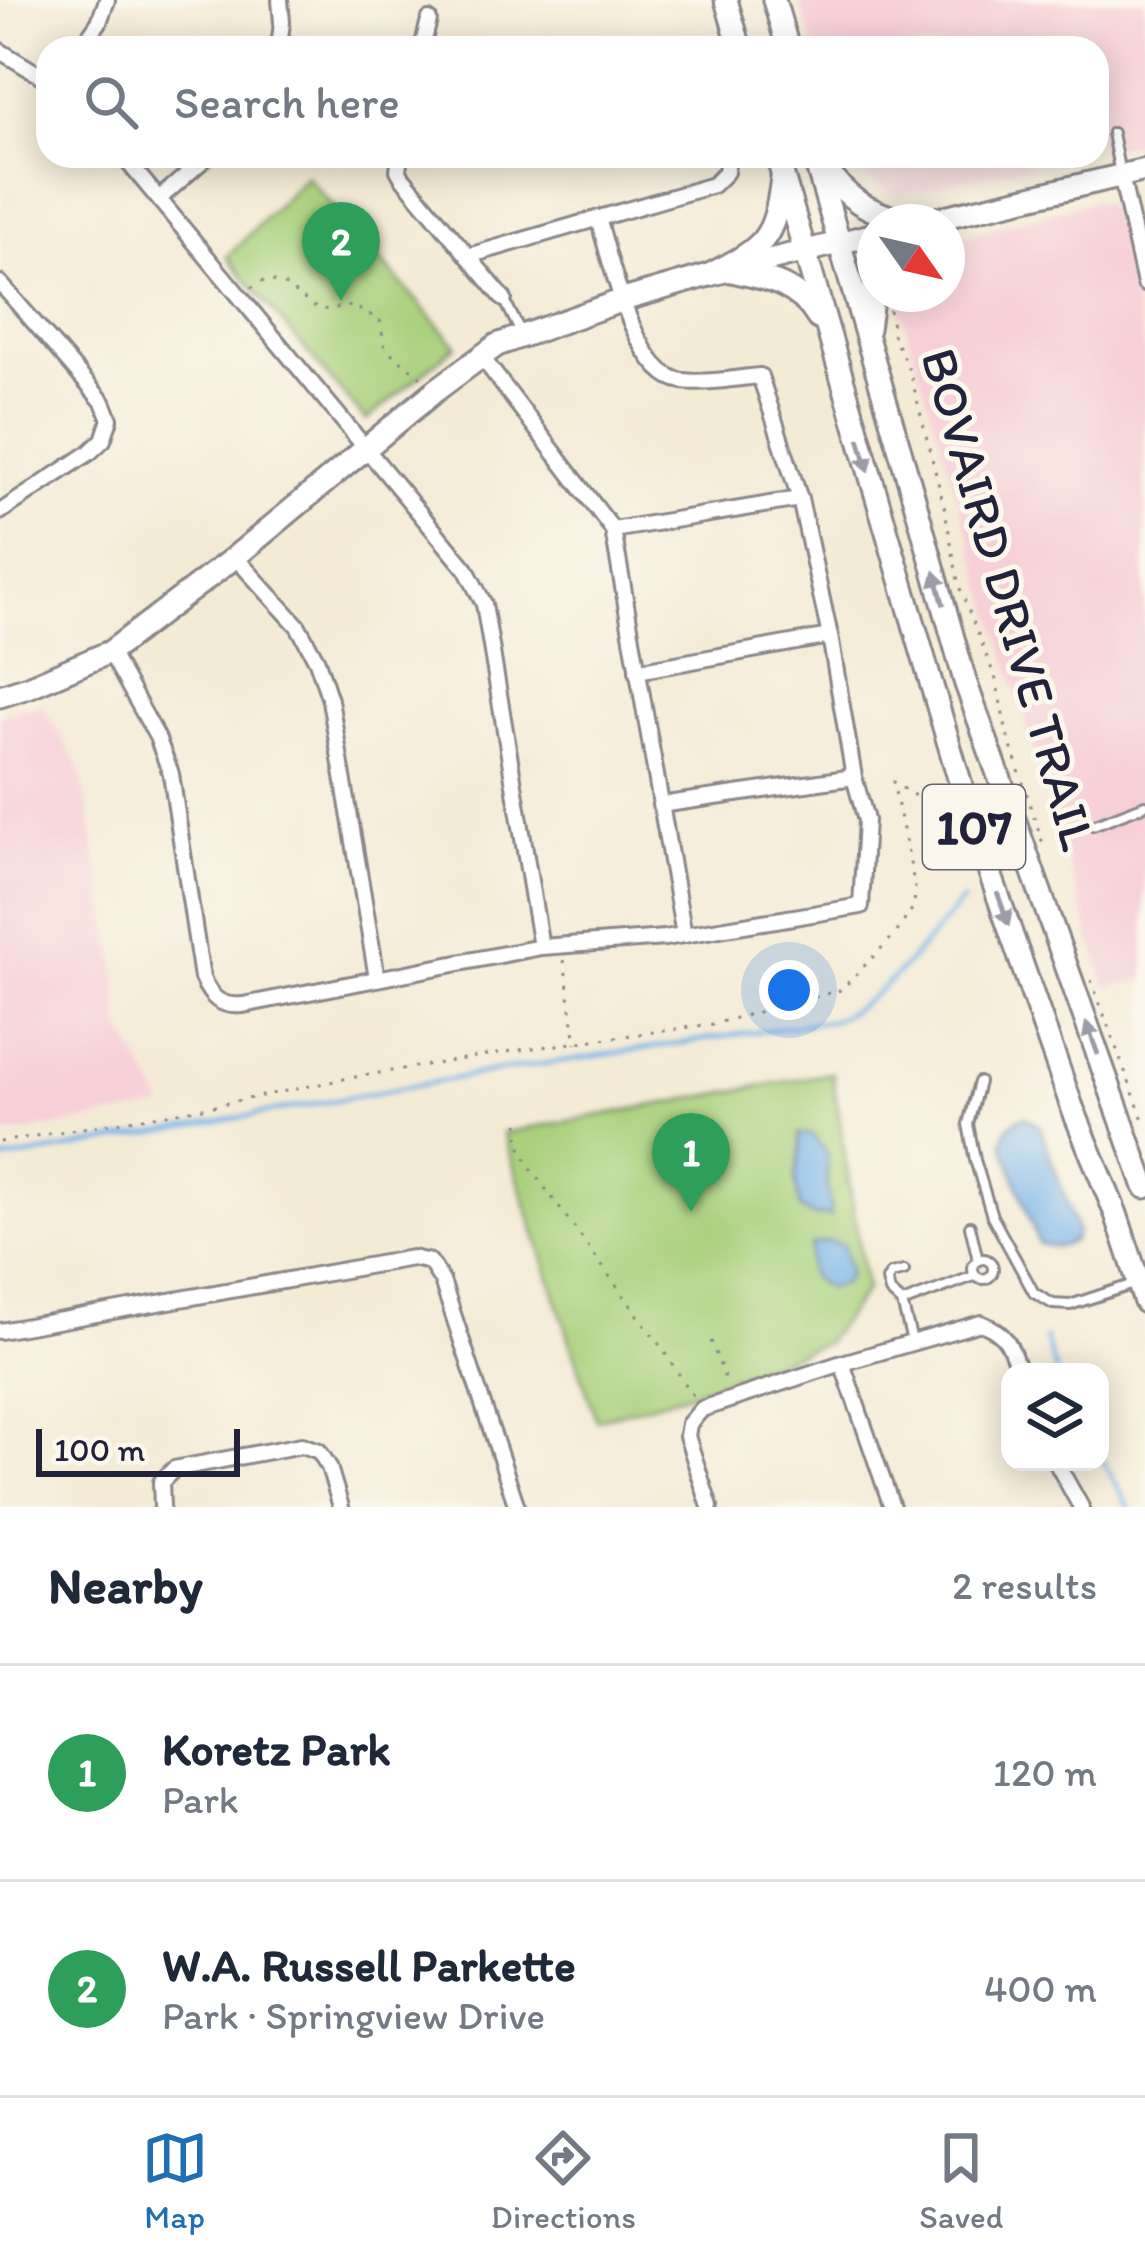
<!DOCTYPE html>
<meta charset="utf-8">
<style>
:root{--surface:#fff;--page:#f6f6f7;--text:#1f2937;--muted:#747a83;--line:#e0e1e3;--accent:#1f6fb2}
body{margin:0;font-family:Itim,sans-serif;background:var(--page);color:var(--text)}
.controls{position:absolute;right:36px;bottom:36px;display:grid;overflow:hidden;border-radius:24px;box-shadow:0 6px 30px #0003}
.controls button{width:108px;height:108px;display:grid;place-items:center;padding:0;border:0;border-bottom:3px solid var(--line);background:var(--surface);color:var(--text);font:60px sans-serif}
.compass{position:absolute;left:857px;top:204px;width:108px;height:108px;border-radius:50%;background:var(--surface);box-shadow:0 6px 30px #0003;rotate:124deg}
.scale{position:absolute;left:36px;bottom:30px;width:204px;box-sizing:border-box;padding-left:12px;border:6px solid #22223b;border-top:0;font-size:33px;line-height:42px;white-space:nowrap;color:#22223b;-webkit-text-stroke:9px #fbf7ec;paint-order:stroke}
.you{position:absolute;left:789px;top:990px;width:42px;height:42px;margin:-30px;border:9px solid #fff;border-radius:50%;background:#1a73e8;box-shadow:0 0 0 18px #1a73e833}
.badge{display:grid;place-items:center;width:78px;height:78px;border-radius:50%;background:var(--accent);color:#fff;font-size:39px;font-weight:700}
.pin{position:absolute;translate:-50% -99px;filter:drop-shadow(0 3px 6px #0008)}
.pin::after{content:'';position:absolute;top:63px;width:42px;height:36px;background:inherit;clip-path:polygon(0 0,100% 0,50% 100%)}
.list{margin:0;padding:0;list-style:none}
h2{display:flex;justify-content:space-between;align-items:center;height:156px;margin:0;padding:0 48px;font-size:51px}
h2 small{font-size:39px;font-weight:400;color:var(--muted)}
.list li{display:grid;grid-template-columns:78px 1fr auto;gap:36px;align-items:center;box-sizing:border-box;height:216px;padding:0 48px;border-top:3px solid var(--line)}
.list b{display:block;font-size:45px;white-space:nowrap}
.list p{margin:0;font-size:39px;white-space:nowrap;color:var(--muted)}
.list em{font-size:39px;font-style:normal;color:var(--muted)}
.icon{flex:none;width:66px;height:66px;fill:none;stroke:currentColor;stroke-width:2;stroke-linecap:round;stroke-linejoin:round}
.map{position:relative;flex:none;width:1145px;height:1507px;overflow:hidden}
.search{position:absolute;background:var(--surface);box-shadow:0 6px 30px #0003;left:36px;right:36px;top:36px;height:132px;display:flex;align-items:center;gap:30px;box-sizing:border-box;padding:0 42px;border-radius:36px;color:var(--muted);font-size:45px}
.sheet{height:588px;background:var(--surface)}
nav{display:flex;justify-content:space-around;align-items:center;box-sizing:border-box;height:168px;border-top:3px solid var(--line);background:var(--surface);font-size:33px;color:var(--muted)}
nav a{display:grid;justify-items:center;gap:6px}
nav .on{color:var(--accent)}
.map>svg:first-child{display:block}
</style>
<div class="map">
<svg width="1145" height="1507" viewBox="0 0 1145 1507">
<rect width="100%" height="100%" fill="#fbf7ec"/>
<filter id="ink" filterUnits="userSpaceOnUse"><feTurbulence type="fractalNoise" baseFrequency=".00833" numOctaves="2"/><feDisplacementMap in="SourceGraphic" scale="24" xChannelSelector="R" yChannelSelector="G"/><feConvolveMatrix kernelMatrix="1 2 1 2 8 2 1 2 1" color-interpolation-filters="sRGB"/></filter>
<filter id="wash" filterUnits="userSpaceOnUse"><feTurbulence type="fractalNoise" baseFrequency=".004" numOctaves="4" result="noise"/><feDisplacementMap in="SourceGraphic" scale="48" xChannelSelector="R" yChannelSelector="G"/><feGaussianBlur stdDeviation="2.7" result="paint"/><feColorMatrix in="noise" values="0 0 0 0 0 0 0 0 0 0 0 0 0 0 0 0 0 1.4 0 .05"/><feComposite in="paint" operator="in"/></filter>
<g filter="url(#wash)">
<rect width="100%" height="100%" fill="#f4ebd5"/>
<!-- built -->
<g fill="#f6cfd7">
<polygon points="799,0 1145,0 1145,141 1097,151 1097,48 813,48"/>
<polygon points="845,156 1076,156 894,196 847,164"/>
<polygon points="1091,202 1105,204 1114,213 1145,351 1145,978 1106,988 896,294 947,294 947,240"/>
<polygon points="42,705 76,761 83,779 115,958 120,1025 164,1107 0,1136 0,715"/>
</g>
<!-- green -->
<g fill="#a8d07a" stroke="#65795a" stroke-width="3">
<polygon points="306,176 456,345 366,421 227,257"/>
<polygon points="832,1073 866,1290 825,1343 696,1391 596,1420 503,1133"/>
</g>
<!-- water -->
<g fill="#74b3e8" stroke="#4b6a92" stroke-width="3">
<path d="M1025 1116 1040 1127 1077 1231 1074 1240C1060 1249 1053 1248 1038 1243L1003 1142C1006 1127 1011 1121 1025 1116Z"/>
<polygon points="799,1134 812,1135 827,1153 827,1187 831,1216 812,1216 800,1208 795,1178 800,1153"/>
<path d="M828 1241 843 1245 849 1273 843 1284 828 1289C805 1276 807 1270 811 1245Z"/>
</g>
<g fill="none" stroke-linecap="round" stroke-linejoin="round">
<!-- stream -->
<g stroke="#74b3e8" stroke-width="4.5">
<path d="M0 1161 497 1071 833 1020C883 1001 927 939 963 900"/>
<polyline points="1045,1338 1056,1372"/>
<polyline points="1100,1456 1129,1507"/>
</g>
</g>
</g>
<g filter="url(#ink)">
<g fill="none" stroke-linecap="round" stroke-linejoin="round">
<defs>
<g id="lane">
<polyline points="1112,133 1120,174"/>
<polyline points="504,299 521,333"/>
<polyline points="1093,825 1145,805"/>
<polyline points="979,1082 968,1124 975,1160 992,1216 1034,1293 1053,1304 1070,1305 1137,1283"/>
<polyline points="970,1226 978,1260"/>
<circle cx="983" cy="1269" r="10"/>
<polyline points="904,1271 891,1274 887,1280 890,1292 902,1303 912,1341"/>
<polyline points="902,1303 974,1276"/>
</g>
<g id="street">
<polyline points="81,48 99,22 107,0"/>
<polyline points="279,48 282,22 280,0"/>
<polyline points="422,48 429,20"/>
<polyline points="0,51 48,80"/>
<polyline points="400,156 398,170 402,177 504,299"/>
<polyline points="1121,175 1145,284"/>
<polyline points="160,198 208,156"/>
<polyline points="468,256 713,185 726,172 728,156"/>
<polyline points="0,283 103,402 110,419 103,440 89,453 0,512"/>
<polyline points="481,356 613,530 684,935"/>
<polyline points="613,530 800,499"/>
<polyline points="235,557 298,626 317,661 330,700 377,978"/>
<path d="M110 652 157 737 171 774 202 978C211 998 220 1007 243 1005L541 947 484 604 466 569 123 156"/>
<polyline points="637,671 830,636"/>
<polyline points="660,805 854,777"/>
<path d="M541 947 665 938 861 906 866 820 854 777 830 636 800 499 760 376C736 378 708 384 683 381 635 377 610 258 598 218"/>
<polyline points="0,1331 412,1258 430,1262 442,1281 517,1507"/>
<path d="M842 1363 981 1323C1008 1334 1010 1345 1019 1372"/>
<polyline points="1056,1462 1081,1507"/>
<polyline points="162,1507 161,1482 174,1469 302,1445 319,1451 329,1467 341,1507"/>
<polyline points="710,1507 687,1436 689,1424 702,1409 842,1363 892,1507"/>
</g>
<g id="secondary">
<polyline points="923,222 1145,170"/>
<polyline points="0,696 28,687 110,652 235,557 435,391 497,345 623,300 709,275 875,234"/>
</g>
<g id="primary">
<polyline points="726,0 740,48"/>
<polyline points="774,0 788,48"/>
<polyline points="777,156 970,816 1072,1107 1116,1214 1145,1302"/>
<polyline points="814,156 913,495 965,681 1145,1187"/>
<path d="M824 166C847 200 866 210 905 222"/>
<polyline points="935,222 940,218"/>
<path d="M727 270C763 278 798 283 818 318"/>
<path d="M709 275C764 247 774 241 782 178"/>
<polyline points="868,329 875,278"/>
</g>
</defs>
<!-- lane casing -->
<use href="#lane" stroke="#8b8688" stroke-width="14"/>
<!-- street casing -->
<use href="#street" stroke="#8b8688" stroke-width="20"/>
<!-- secondary casing -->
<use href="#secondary" stroke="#8b8688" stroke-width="27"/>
<!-- primary casing -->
<use href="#primary" stroke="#8b8688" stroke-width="27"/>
<!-- path -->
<g stroke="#8b8688" stroke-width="3" stroke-dasharray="3 9" stroke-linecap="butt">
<polyline points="251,288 267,279 284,285 319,310 353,306 380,320 385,348 421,377"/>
<polyline points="889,310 894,338 910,372 945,510 959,586 996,680 1007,734 1044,847"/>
<polyline points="564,960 576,1044"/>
<polyline points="1091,980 1145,1125"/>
<polyline points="519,1123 519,1143 529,1166 659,1344 694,1397"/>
<polyline points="0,1142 208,1107 349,1078 512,1051 713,1024 841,990 897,932 914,906 915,887 893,782 955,821"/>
<polyline points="711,1341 727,1384"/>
</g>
<!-- lane -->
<use href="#lane" stroke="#fff" stroke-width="8"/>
<!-- street -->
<use href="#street" stroke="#fff" stroke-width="14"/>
<!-- secondary -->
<use href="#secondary" stroke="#fff" stroke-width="21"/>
<!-- primary -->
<use href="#primary" stroke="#fff" stroke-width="21"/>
</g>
<!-- one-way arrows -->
<defs><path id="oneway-solid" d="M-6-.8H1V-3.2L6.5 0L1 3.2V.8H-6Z" transform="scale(3)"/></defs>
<g fill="#9c9ca7">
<use href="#oneway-solid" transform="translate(864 455) rotate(74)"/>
<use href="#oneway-solid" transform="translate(939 588) rotate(-105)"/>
<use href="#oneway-solid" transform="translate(1003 909) rotate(71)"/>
<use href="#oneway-solid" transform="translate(1092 1038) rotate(-110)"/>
</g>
</g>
<g text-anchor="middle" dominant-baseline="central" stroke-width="10" stroke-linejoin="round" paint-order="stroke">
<!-- shield labels -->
<rect fill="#fbf7ec" stroke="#636270" stroke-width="3" x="923" y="785" width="102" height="84" rx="9"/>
<g font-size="48" font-weight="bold" fill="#22223b">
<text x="974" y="827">107</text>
</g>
<!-- street labels -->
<g font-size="51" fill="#22223b" stroke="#fbf7ec">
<text transform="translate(1009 599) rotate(74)">BOVAIRD DRIVE TRAIL</text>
</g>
</g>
</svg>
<div class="controls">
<button><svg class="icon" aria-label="layers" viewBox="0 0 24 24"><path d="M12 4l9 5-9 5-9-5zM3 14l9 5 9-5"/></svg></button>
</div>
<svg class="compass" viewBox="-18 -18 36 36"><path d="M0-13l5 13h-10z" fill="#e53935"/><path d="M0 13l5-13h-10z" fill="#747a83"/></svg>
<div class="scale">100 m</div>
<div class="you"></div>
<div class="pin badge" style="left:691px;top:1212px;background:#2e9e5b">1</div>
<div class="pin badge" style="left:341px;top:301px;background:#2e9e5b">2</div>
<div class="search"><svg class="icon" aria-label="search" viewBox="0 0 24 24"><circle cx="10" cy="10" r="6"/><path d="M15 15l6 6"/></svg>Search here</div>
</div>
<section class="sheet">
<h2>Nearby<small>2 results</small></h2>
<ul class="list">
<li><span class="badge" style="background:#2e9e5b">1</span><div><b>Koretz Park</b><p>Park</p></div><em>120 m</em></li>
<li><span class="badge" style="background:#2e9e5b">2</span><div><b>W.A. Russell Parkette</b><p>Park · Springview Drive</p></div><em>400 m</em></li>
</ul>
</section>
<nav>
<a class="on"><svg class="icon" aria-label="map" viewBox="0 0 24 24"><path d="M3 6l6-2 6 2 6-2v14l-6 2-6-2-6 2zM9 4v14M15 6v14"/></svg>Map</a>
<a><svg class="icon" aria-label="directions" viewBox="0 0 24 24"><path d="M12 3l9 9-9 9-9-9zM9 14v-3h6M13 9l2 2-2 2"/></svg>Directions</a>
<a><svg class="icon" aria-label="saved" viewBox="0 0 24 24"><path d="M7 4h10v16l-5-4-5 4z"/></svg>Saved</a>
</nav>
